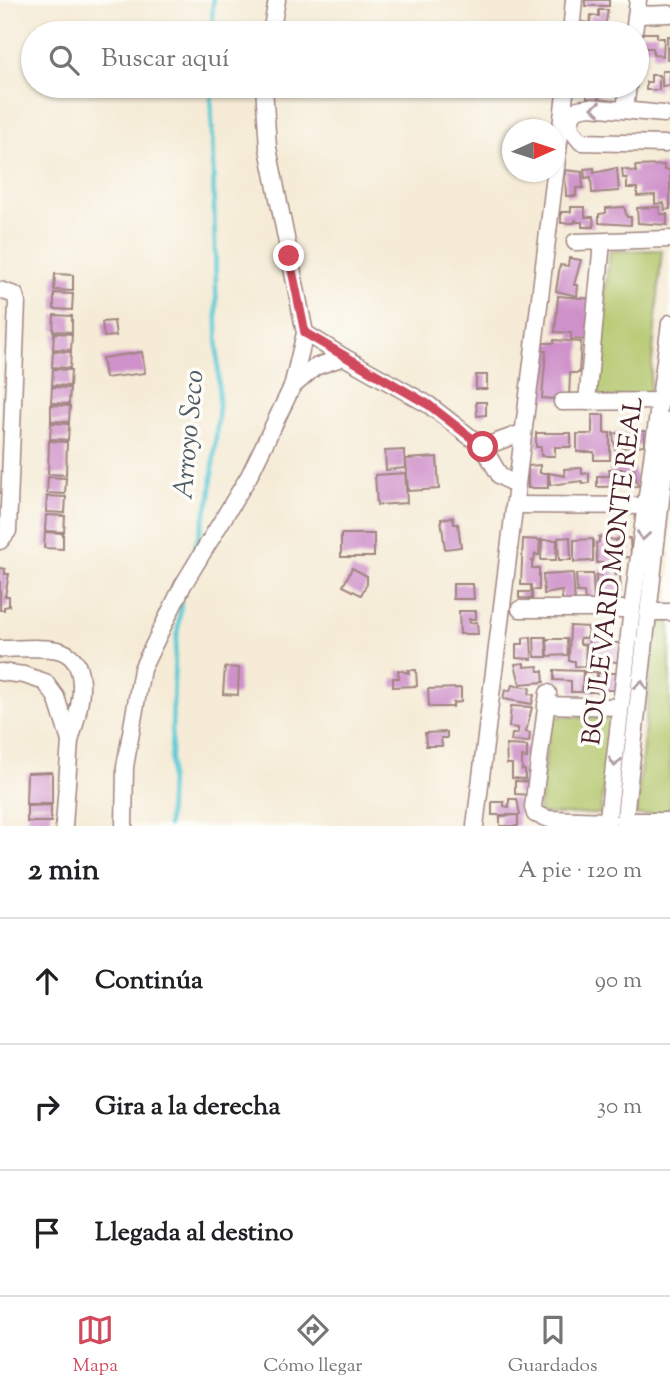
<!DOCTYPE html>
<html lang="es">
<meta charset="utf-8">
<style>
:root{--surface:#fff;--page:#f2f2f2;--text:#202124;--muted:#757577;--line:#e0e0e0;--accent:#d1495b}
body{margin:0;font-family:"Sorts Mill Goudy",serif;background:var(--page);color:var(--text)}
.compass{position:absolute;left:502px;top:119px;width:63px;height:63px;border-radius:50%;background:var(--surface);box-shadow:0 2px 5px #0004;rotate:87deg}
.stop{position:absolute;width:21px;height:21px;margin:-16px;border:5px solid #d1495b;border-radius:50%;background:#fff}
.stop.end{background:#d1495b;border-color:#fff;box-shadow:0 2px 7px #0008}
.list{margin:0;padding:0;list-style:none}
h2{display:flex;justify-content:space-between;align-items:center;height:91px;margin:0;padding:0 28px;font-size:30px}
h2 small{font-size:23px;font-weight:400;color:var(--muted)}
.list li{display:grid;grid-template-columns:46px 1fr auto;gap:21px;align-items:center;box-sizing:border-box;height:126px;padding:0 28px;border-top:2px solid var(--line)}
.list b{display:block;font-size:26px;white-space:nowrap}
.list em{font-size:23px;font-style:normal;color:var(--muted)}
.icon{flex:none;width:38px;height:38px;fill:none;stroke:currentColor;stroke-width:2;stroke-linecap:round;stroke-linejoin:round}
.map{position:relative;flex:none;width:670px;height:826px;overflow:hidden}
.search{position:absolute;background:var(--surface);box-shadow:0 2px 5px #0004;left:21px;right:21px;top:21px;height:77px;display:flex;align-items:center;gap:18px;box-sizing:border-box;padding:0 24px;border-radius:38px;color:var(--muted);font-size:26px}
.sheet{height:469px;background:var(--surface)}
nav{display:flex;justify-content:space-around;align-items:center;box-sizing:border-box;height:98px;border-top:2px solid var(--line);background:var(--surface);font-size:19px;color:var(--muted)}
nav a{display:grid;justify-items:center;gap:4px}
nav .on{color:var(--accent)}
.map>svg:first-child{display:block}
</style>
<div class="map">
<svg width="670" height="826" viewBox="0 0 670 826">
<rect width="100%" height="100%" fill="#fdfcf7"/>
<filter id="ink" filterUnits="userSpaceOnUse"><feTurbulence type="fractalNoise" baseFrequency=".0143" numOctaves="2"/><feDisplacementMap in="SourceGraphic" scale="14" xChannelSelector="R" yChannelSelector="G"/><feConvolveMatrix kernelMatrix="1 2 1 2 8 2 1 2 1" color-interpolation-filters="sRGB"/></filter>
<filter id="wash" filterUnits="userSpaceOnUse"><feTurbulence type="fractalNoise" baseFrequency=".00686" numOctaves="4" result="noise"/><feDisplacementMap in="SourceGraphic" scale="28" xChannelSelector="R" yChannelSelector="G"/><feGaussianBlur stdDeviation="1.57" result="paint"/><feColorMatrix in="noise" values="0 0 0 0 0 0 0 0 0 0 0 0 0 0 0 0 0 1.4 0 .05"/><feComposite in="paint" operator="in"/></filter>
<g filter="url(#wash)">
<rect width="100%" height="100%" fill="#f5ebd6"/>
<!-- green -->
<g fill="#b1c568" stroke="#7e724a" stroke-width="2">
<polygon points="662,250 649,397 592,397 610,251"/>
<polygon points="670,617 670,814 636,815 656,618"/>
<polygon points="551,716 613,719 600,814 538,814"/>
</g>
<g fill="none" stroke-linecap="round" stroke-linejoin="round">
<!-- stream -->
<g stroke="#5dcad5" stroke-width="4.5">
<polyline points="212,33 213,0"/>
<polyline points="192,558 210,498 219,406 211,86"/>
<polyline points="168,826 175,654 181,603"/>
</g>
</g>
<g id="blocks">
<!-- building -->
<g fill="#cf91ca">
<rect x="585" y="0" width="24" height="6"/>
<polygon points="599,10 608,10 604,33 581,32 582,22 590,23 591,15 599,16"/>
<polygon points="642,33 657,33 657,38 664,38 663,56 653,55 653,48 641,48"/>
<rect x="667" y="36" width="3" height="23"/>
<polygon points="662,71 670,71 670,85 662,86"/>
<polygon points="651,75 659,75 659,90 646,90 646,82 651,82"/>
<polygon points="578,86 599,86 599,100 587,99 587,90 578,90"/>
<polygon points="664,165 664,170 670,170 670,209 665,210 664,203 655,204 655,195 637,196 637,188 627,188 627,178 623,178 622,169 636,172 635,166"/>
<polygon points="594,168 594,173 617,168 619,191 592,193 591,177 585,178 584,169"/>
<polygon points="565,170 582,172 583,188 576,188 576,196 566,196"/>
<polygon points="571,207 585,207 585,217 593,217 594,227 582,227 582,222 576,222 576,219 574,223 561,223 561,212 571,212"/>
<polygon points="624,207 627,217 631,217 631,225 599,223 599,214 606,213 606,208"/>
<polygon points="659,207 660,214 667,214 667,225 638,223 637,208"/>
<polygon points="569,258 581,260 574,285 578,285 577,296 556,291 560,265 568,266"/>
<polygon points="55,274 73,275 73,291 54,290"/>
<polygon points="54,293 73,294 72,310 54,309"/>
<polygon points="558,296 593,299 590,340 571,339 571,333 555,332"/>
<polygon points="54,315 72,316 72,332 53,331"/>
<polygon points="114,321 116,336 104,337 102,322"/>
<polygon points="54,333 72,334 71,350 53,349"/>
<polygon points="554,340 581,342 579,373 570,373 569,400 542,398 546,351 542,351 543,343 554,343"/>
<polygon points="53,351 71,352 70,368 52,367"/>
<polygon points="142,352 145,373 105,378 102,358"/>
<polygon points="53,369 71,370 70,386 52,385"/>
<rect x="476" y="375" width="11" height="14"/>
<polygon points="52,387 70,388 69,404 51,403"/>
<polygon points="476,402 486,402 486,415 477,416"/>
<polygon points="51,405 70,406 69,422 51,421"/>
<polygon points="592,415 604,415 604,433 610,433 610,460 594,460 594,452 577,452 577,434 592,434"/>
<polygon points="51,423 69,424 68,440 50,439"/>
<polygon points="635,431 644,431 644,445 615,449 613,433 635,435"/>
<polygon points="536,433 571,433 571,447 555,447 555,456 541,456 541,447 536,447"/>
<polygon points="49,441 67,442 66,475 48,474"/>
<polygon points="404,450 405,468 386,470 385,451"/>
<polygon points="437,457 439,489 408,491 406,459"/>
<polygon points="540,465 540,473 548,473 548,488 528,488 528,466"/>
<polygon points="582,468 582,474 589,473 589,483 583,484 582,481 550,485 549,473 565,476 564,469"/>
<polygon points="609,469 634,469 638,486 597,487 597,476 610,476"/>
<polygon points="405,473 407,503 377,505 375,475"/>
<polygon points="48,477 66,478 65,494 47,493"/>
<polygon points="47,496 66,497 65,513 46,512"/>
<polygon points="46,515 65,516 64,532 45,531"/>
<polygon points="453,517 454,524 458,524 461,547 445,549 441,519"/>
<polygon points="45,532 63,533 63,549 44,548"/>
<rect x="341" y="534" width="33" height="23"/>
<polygon points="570,537 571,560 559,560 558,538"/>
<polygon points="599,537 615,540 617,562 597,563 596,543 599,542"/>
<polygon points="630,538 631,557 618,558 617,539"/>
<polygon points="523,539 540,540 539,555 535,554 534,561 532,561 532,568 539,568 539,590 531,590 531,585 521,585"/>
<polygon points="593,539 593,561 574,562 574,540"/>
<polygon points="542,540 557,540 556,560 541,560"/>
<polygon points="0,568 5,569 5,574 9,574 5,596 9,596 9,606 4,607 4,610 0,610"/>
<polygon points="352,568 367,576 367,584 361,595 343,586"/>
<polygon points="600,569 615,569 615,575 620,575 621,593 615,593 616,600 597,601 596,576 600,576"/>
<polygon points="573,573 575,603 562,603 562,591 544,594 543,575"/>
<polygon points="576,574 593,574 594,602 585,603 584,592 577,592"/>
<polygon points="453,584 473,584 474,599 453,599"/>
<polygon points="519,592 532,592 532,599 519,598"/>
<polygon points="459,611 476,611 476,619 469,619 470,623 477,622 478,634 460,634"/>
<polygon points="570,626 588,627 587,638 580,638 580,644 586,645 585,667 575,666 575,661 569,661"/>
<polygon points="531,637 532,659 516,658 516,644 523,644 523,638"/>
<polygon points="534,637 546,637 547,657 535,657"/>
<polygon points="589,638 612,638 612,643 620,643 620,662 595,661 596,655 588,655"/>
<polygon points="547,639 567,639 568,655 548,656"/>
<polygon points="524,663 524,667 538,666 539,671 543,671 544,682 520,684 515,664"/>
<polygon points="225,667 239,668 238,695 223,694"/>
<polygon points="398,670 409,673 408,670 416,670 417,686 393,687 393,678 399,678"/>
<polygon points="554,670 583,671 582,692 571,692 571,681 554,680"/>
<polygon points="584,672 597,672 596,692 583,692"/>
<rect x="598" y="673" width="20" height="17"/>
<polygon points="512,685 530,688 529,694 534,695 532,704 503,699 505,690 510,691"/>
<polygon points="461,688 461,702 453,703 453,707 429,707 428,689"/>
<polygon points="511,706 532,707 526,732 530,733 529,742 511,741 512,734 518,734 518,728 509,727"/>
<polygon points="447,732 447,738 441,738 442,746 426,746 425,733"/>
<polygon points="506,745 527,746 527,758 522,757 522,770 525,770 525,779 512,778 512,764 507,764"/>
<polygon points="52,772 52,804 26,804 27,773"/>
<polygon points="515,781 534,782 533,795 515,794"/>
<polygon points="509,799 517,799 520,815 492,815 492,802 504,802 504,806 509,807"/>
<polygon points="51,805 51,822 27,822 27,806"/>
<polygon points="518,815 518,826 500,826 500,816"/>
</g>
</g>
</g>
<g filter="url(#ink)">
<use href="#blocks" fill-opacity="0" stroke="#a08580" stroke-width="2"/>
<g fill="none" stroke-linecap="round" stroke-linejoin="round">
<defs>
<g id="street">
<polyline points="637,15 670,14"/>
<polyline points="271,33 277,0"/>
<polyline points="571,33 574,0"/>
<polyline points="634,33 638,0"/>
<polyline points="625,109 628,86"/>
<polyline points="664,114 590,107 578,109 572,115 570,128 581,142 665,144"/>
<polyline points="575,242 670,239"/>
<polyline points="0,290 15,295 17,302 8,531 0,541"/>
<polyline points="305,333 344,357"/>
<polyline points="292,387 315,367 344,357 429,405 483,447 522,433"/>
<polyline points="562,402 661,401"/>
<polyline points="587,402 602,242"/>
<polyline points="483,447 500,476 516,485"/>
<polyline points="514,505 658,506"/>
<polyline points="520,609 632,609"/>
<polyline points="650,612 670,612"/>
<path d="M0 649C15 649 47 646 61 651 95 663 77 718 70 741"/>
<polyline points="0,672 24,675 45,682 56,697 70,741 64,826"/>
<polyline points="548,693 533,807 535,814 549,819 608,821"/>
<polyline points="546,705 620,707"/>
<polyline points="625,821 670,821"/>
<polyline points="124,826 125,767 142,669 183,585 249,476 292,387 305,333 268,148 264,86"/>
<polyline points="475,826 566,86"/>
<polyline points="607,826 632,609 670,323"/>
<polyline points="624,826 670,420"/>
</g>
</defs>
<!-- street casing -->
<use href="#street" stroke="#a08580" stroke-width="19"/>
<!-- street -->
<use href="#street" stroke="#fff" stroke-width="16"/>
</g>
<!-- one-way arrows -->
<defs><path id="oneway-chevron" d="M-2-3.5L2.5 0L-2 3.5" fill="none" stroke-width="1.6" stroke-linecap="round" stroke-linejoin="round" transform="scale(1.75)"/></defs>
<g stroke="#ae9aa0">
<use href="#oneway-chevron" transform="translate(596 108) rotate(180)"/>
<use href="#oneway-chevron" transform="translate(643 536) rotate(99)"/>
<use href="#oneway-chevron" transform="translate(641 685) rotate(-83)"/>
<use href="#oneway-chevron" transform="translate(615 762) rotate(96)"/>
</g>
</g>
<g fill="none" stroke-linecap="round" stroke-linejoin="round" filter="url(#ink)">
<!-- route -->
<polyline stroke="#d1495b" stroke-width="9" points="289,256 305,333 429,405 483,447"/>
</g>
<g text-anchor="middle" dominant-baseline="central" stroke-width="7" stroke-linejoin="round" paint-order="stroke">
<!-- street labels -->
<g font-size="26" fill="#4a1f2b" stroke="#fdfcf7">
<text transform="translate(614 571) rotate(-83)">BOULEVARD MONTE REAL</text>
</g>
<!-- water labels -->
<g font-size="28" font-style="italic" fill="#515b66" stroke="#fdfcf7">
<text transform="translate(190 435) rotate(-85)">Arroyo Seco</text>
</g>
</g>
</svg>
<svg class="compass" viewBox="-18 -18 36 36"><path d="M0-13l5 13h-10z" fill="#e53935"/><path d="M0 13l5-13h-10z" fill="#757577"/></svg>
<div class="stop" style="left:483px;top:447px"></div>
<div class="stop end" style="left:289px;top:256px"></div>
<div class="search"><svg class="icon" aria-label="search" viewBox="0 0 24 24"><circle cx="10" cy="10" r="6"/><path d="M15 15l6 6"/></svg>Buscar aquí</div>
</div>
<section class="sheet">
<h2>2 min<small>A pie · 120 m</small></h2>
<ul class="list">
<li><svg class="icon" aria-label="ahead" viewBox="0 0 24 24"><path d="M12 20V5M6 11l6-6 6 6"/></svg><div><b>Continúa</b></div><em>90 m</em></li>
<li><svg class="icon" aria-label="right" viewBox="0 0 24 24"><path d="M7 20v-9h11M14 6l5 5-5 5"/></svg><div><b>Gira a la derecha</b></div><em>30 m</em></li>
<li><svg class="icon" aria-label="arrive" viewBox="0 0 24 24"><path d="M6 21V4h12l-3 4 3 4H6"/></svg><div><b>Llegada al destino</b></div></li>
</ul>
</section>
<nav>
<a class="on"><svg class="icon" aria-label="map" viewBox="0 0 24 24"><path d="M3 6l6-2 6 2 6-2v14l-6 2-6-2-6 2zM9 4v14M15 6v14"/></svg>Mapa</a>
<a><svg class="icon" aria-label="directions" viewBox="0 0 24 24"><path d="M12 3l9 9-9 9-9-9zM9 14v-3h6M13 9l2 2-2 2"/></svg>Cómo llegar</a>
<a><svg class="icon" aria-label="saved" viewBox="0 0 24 24"><path d="M7 4h10v16l-5-4-5 4z"/></svg>Guardados</a>
</nav>
